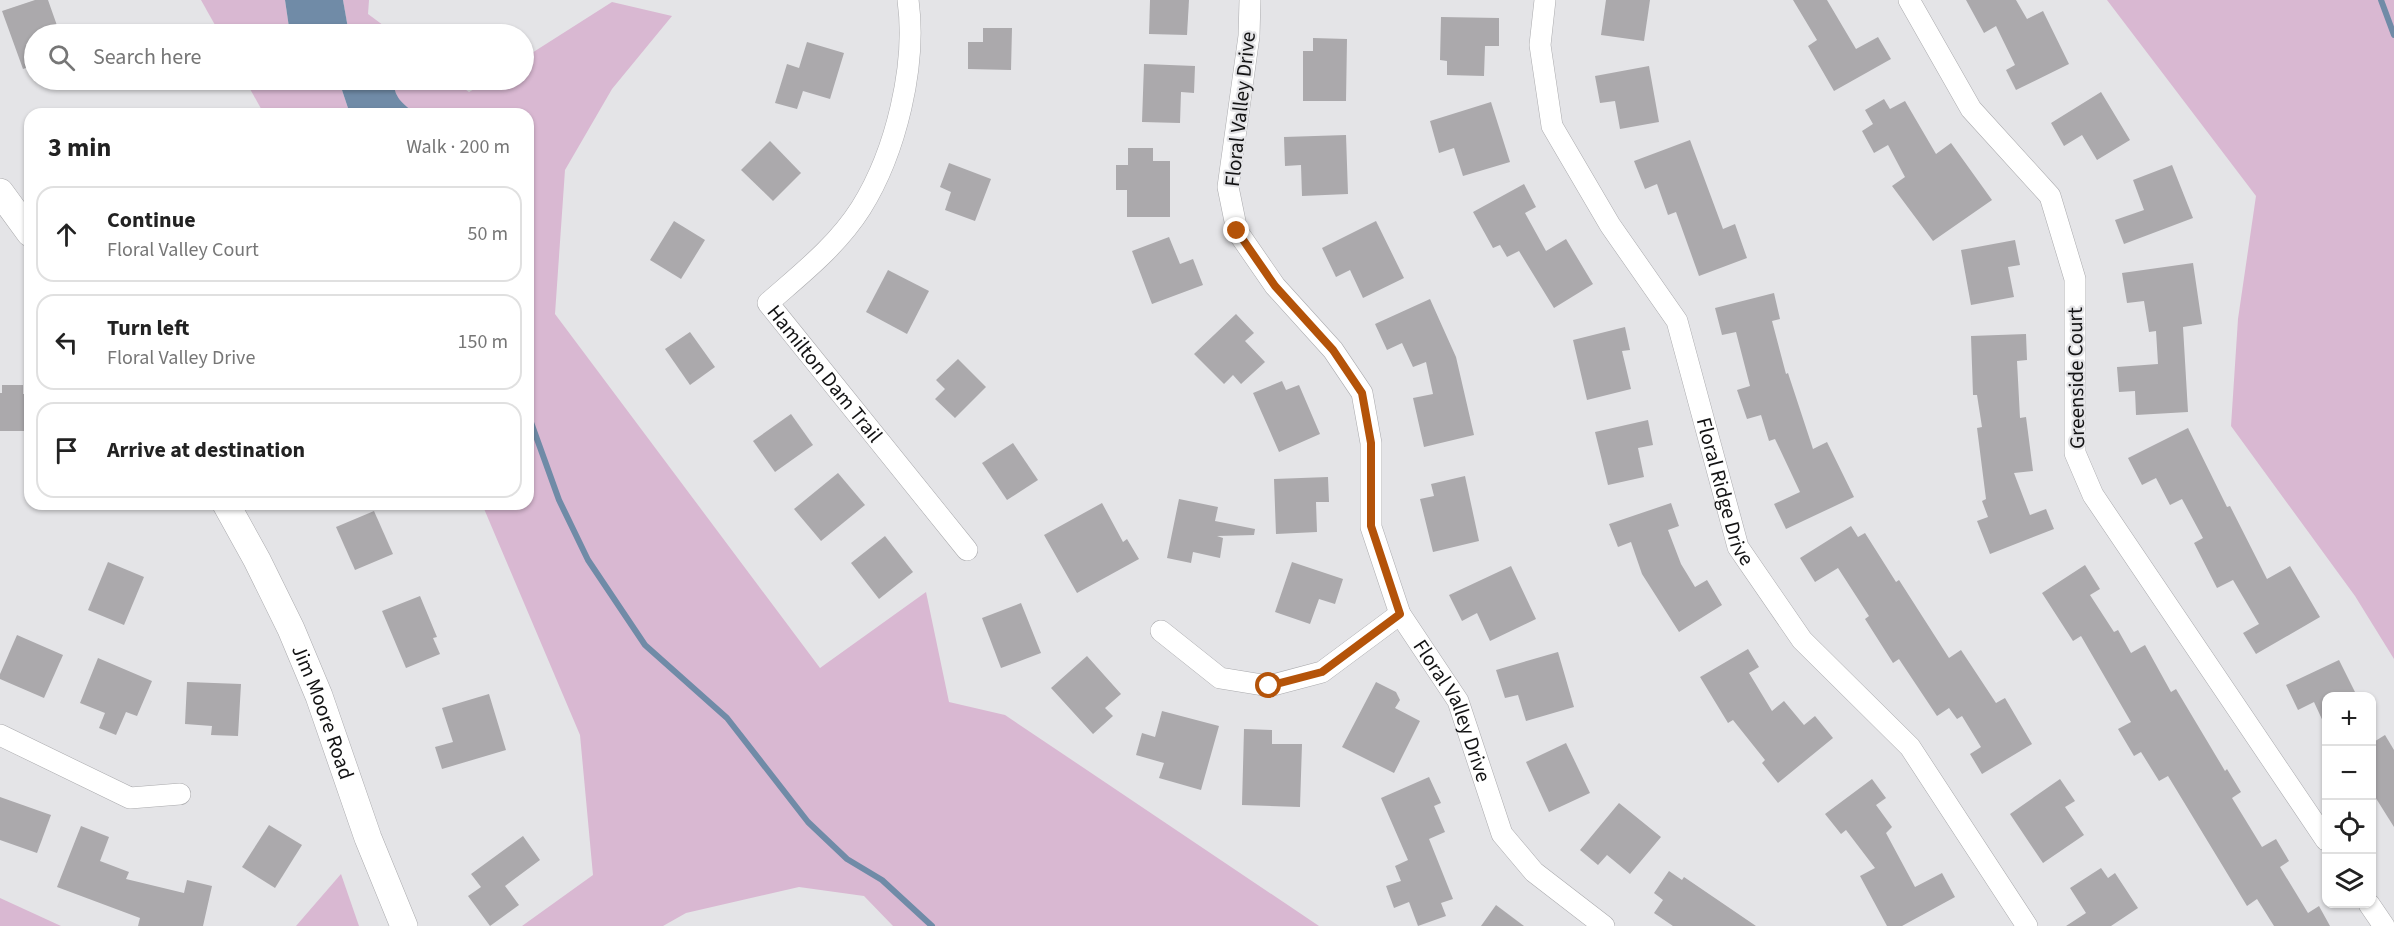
<!DOCTYPE html>
<meta charset="utf-8">
<style>
:root{--surface:#fff;--page:#f6f6f6;--text:#222;--muted:#767676;--line:#e0e0e0}
body{margin:0;font-family:"Source Sans 3",sans-serif;background:var(--page);color:var(--text)}
.controls{position:absolute;right:18px;bottom:18px;display:grid;overflow:hidden;border-radius:12px;box-shadow:0 2px 4px #0004}
.controls button{width:54px;height:54px;display:grid;place-items:center;padding:0;border:0;border-bottom:2px solid var(--line);background:var(--surface);color:var(--text);font:30px sans-serif}
.stop{position:absolute;width:18px;height:18px;margin:-14px;border:4px solid #b45309;border-radius:50%;background:#fff}
.stop.end{background:#b45309;border-color:#fff;box-shadow:0 2px 6px #0008}
.list{margin:0;padding:0;list-style:none}
h2{display:flex;justify-content:space-between;align-items:center;height:78px;margin:0;padding:0 24px;font-size:26px}
h2 small{font-size:20px;font-weight:400;color:var(--muted)}
.list li{display:grid;grid-template-columns:39px 1fr auto;gap:18px;align-items:center;box-sizing:border-box;height:96px;margin:0 12px 12px;padding:0 12px;border:2px solid var(--line);border-radius:18px}
.list b{display:block;font-size:22px;white-space:nowrap}
.list p{margin:0;font-size:20px;white-space:nowrap;color:var(--muted)}
.list em{font-size:20px;font-style:normal;color:var(--muted)}
.icon{flex:none;width:33px;height:33px;fill:none;stroke:currentColor;stroke-width:2;stroke-linecap:round;stroke-linejoin:round}
.map{position:relative;flex:none;width:2394px;height:926px;overflow:hidden}
.search{position:absolute;background:var(--surface);box-shadow:0 2px 4px #0004;left:24px;top:24px;width:510px;height:66px;display:flex;align-items:center;gap:15px;box-sizing:border-box;padding:0 21px;border-radius:33px;color:var(--muted);font-size:22px}
.panel{position:absolute;background:var(--surface);box-shadow:0 2px 4px #0004;left:24px;top:108px;width:510px;height:402px;border-radius:18px}
.map>svg:first-child{display:block}
</style>
<div class="map">
<svg width="2394" height="926" viewBox="0 0 2394 926">
<rect width="100%" height="100%" fill="#e4e4e7"/>
<!-- green -->
<g fill="#d9b8d2">
<polygon points="201,0 285,0 290,34 220,34"/>
<polygon points="343,0 369,0 368,14 395,34 349,34"/>
<polygon points="2107,0 2394,0 2394,659 2355,596 2231,426 2238,319 2256,196"/>
<polygon points="612,2 672,16 612,89 565,170 555,314 820,668 926,592 949,702 1005,715 1319,926 893,926 864,896 799,887 686,913 663,926 522,926 593,875 580,735 482,504 528,504 528,248 530,248 532,225 528,219 528,114 416,114 398,100 394,88 394,80 452,80 469,92 490,80 524,80 524,58"/>
<polygon points="245,80 333,80 342,90 350,114 264,114"/>
<polygon points="341,874 359,926 296,926"/>
<polygon points="0,898 61,926 0,926"/>
</g>
<!-- water -->
<g fill="#708ba7">
<polygon points="285,0 343,0 349,34 290,34"/>
<path d="M333 80H394C393 97 403 104 416 114H350L342 90Z"/>
</g>
<g fill="none" stroke-linecap="round" stroke-linejoin="round">
<!-- stream -->
<g stroke="#708ba7" stroke-width="6">
<polyline points="2381,0 2394,35"/>
<polyline points="528,414 559,500 588,560 645,645 727,718 808,822 847,859 882,880 932,926"/>
</g>
</g>
<!-- building -->
<g fill="#aba9ac">
<polygon points="35,0 48,0 60,34 34,34 34,65 23,69 2,11"/>
<polygon points="1150,0 1189,0 1187,35 1149,34"/>
<polygon points="1606,0 1650,0 1644,41 1601,35"/>
<polygon points="1793,0 1827,0 1856,49 1878,37 1891,59 1834,91 1808,46 1817,40"/>
<polygon points="1966,0 2016,0 2027,19 2043,11 2069,64 2016,90 2006,70 2015,65 1996,26 1984,33"/>
<polygon points="1441,17 1499,18 1499,46 1485,46 1484,76 1447,75 1447,61 1440,60"/>
<polygon points="983,28 1012,28 1011,70 968,69 968,42 983,42"/>
<polygon points="1313,38 1347,39 1346,101 1303,101 1303,51 1313,51"/>
<polygon points="807,42 844,53 830,99 803,91 797,109 775,103 787,64 799,68"/>
<polygon points="1144,64 1195,66 1194,93 1181,92 1180,123 1142,122"/>
<polygon points="1649,66 1659,122 1620,129 1615,101 1600,103 1595,76"/>
<polygon points="2101,92 2130,140 2097,160 2082,135 2064,146 2051,123"/>
<polygon points="1884,99 1890,109 1905,101 1936,154 1951,143 1992,200 1933,241 1892,186 1905,177 1888,145 1874,153 1862,131 1873,124 1865,110"/>
<polygon points="1491,102 1510,162 1463,176 1454,148 1439,153 1430,121"/>
<polygon points="1346,135 1348,194 1302,196 1301,165 1285,166 1284,137"/>
<polygon points="1690,140 1723,229 1735,224 1747,258 1699,276 1676,212 1668,215 1657,184 1645,189 1634,161"/>
<polygon points="770,141 801,173 773,201 741,170"/>
<polygon points="1128,148 1153,148 1153,161 1170,161 1170,217 1127,217 1127,190 1116,190 1116,165 1128,165"/>
<polygon points="949,163 991,179 975,221 945,210 951,192 940,187"/>
<polygon points="2172,165 2193,218 2124,244 2115,220 2144,210 2133,180"/>
<polygon points="1524,184 1536,207 1525,213 1546,251 1566,239 1593,284 1554,308 1519,251 1507,257 1500,245 1493,248 1473,212"/>
<polygon points="674,221 705,240 681,279 650,260"/>
<polygon points="1376,221 1404,278 1363,298 1350,270 1336,277 1322,248"/>
<polygon points="1169,237 1180,264 1193,259 1203,285 1152,304 1132,251"/>
<polygon points="2015,240 2020,265 2008,267 2014,297 1971,305 1961,250"/>
<polygon points="2193,263 2202,324 2183,327 2188,412 2136,415 2135,391 2119,392 2117,367 2158,364 2156,331 2149,332 2144,301 2127,303 2122,273"/>
<polygon points="888,270 929,291 907,334 866,312"/>
<polygon points="1774,293 1780,319 1772,321 1786,374 1788,373 1813,449 1827,442 1854,497 1786,529 1774,504 1800,492 1775,439 1769,441 1761,415 1747,419 1737,390 1750,386 1736,332 1722,335 1715,308"/>
<polygon points="1430,299 1456,357 1474,435 1424,447 1413,398 1433,394 1426,362 1413,367 1402,343 1387,350 1375,324"/>
<polygon points="1236,314 1254,333 1245,341 1265,362 1241,384 1233,375 1224,384 1194,354"/>
<polygon points="1625,327 1630,350 1622,351 1631,389 1587,400 1573,340"/>
<polygon points="690,332 715,367 690,385 665,349"/>
<polygon points="2026,334 2027,360 2017,361 2020,418 2026,417 2033,471 2014,473 2030,515 2046,509 2054,529 1990,554 1977,521 1988,517 1982,501 1986,499 1977,428 1982,427 1977,395 1973,395 1971,336"/>
<polygon points="958,359 986,387 955,418 935,399 945,389 936,380"/>
<polygon points="1282,381 1286,390 1299,385 1320,434 1279,452 1253,393"/>
<polygon points="2,385 23,385 23,394 30,394 30,431 0,431 0,393 2,393"/>
<polygon points="791,414 813,445 775,472 753,441"/>
<polygon points="1648,420 1653,445 1638,448 1644,477 1608,485 1595,432"/>
<polygon points="2188,428 2227,507 2230,506 2267,579 2290,566 2320,617 2256,654 2243,633 2259,624 2233,580 2217,588 2194,543 2203,538 2182,499 2170,505 2156,478 2142,485 2128,458"/>
<polygon points="1013,443 1038,480 1007,500 982,463"/>
<polygon points="838,473 865,505 821,541 794,509"/>
<polygon points="1465,476 1479,541 1433,552 1420,499 1434,496 1431,484"/>
<polygon points="1328,477 1329,502 1316,502 1317,532 1276,534 1274,479"/>
<polygon points="1179,499 1218,507 1215,521 1255,529 1254,535 1217,536 1223,538 1220,558 1193,552 1191,563 1167,558"/>
<polygon points="1102,503 1123,542 1127,539 1139,559 1077,593 1044,535"/>
<polygon points="1671,503 1679,526 1668,530 1681,564 1695,587 1707,580 1722,605 1679,632 1642,574 1631,542 1618,547 1609,524"/>
<polygon points="374,511 393,554 355,570 336,527"/>
<polygon points="1851,526 1858,537 1865,533 1896,582 1899,580 1949,658 1961,650 1996,703 2005,698 2032,744 1982,774 1970,754 1981,747 1962,716 1957,719 1949,708 1937,716 1899,659 1893,663 1865,619 1869,616 1838,568 1815,582 1800,558"/>
<polygon points="885,536 913,572 879,599 851,563"/>
<polygon points="108,562 144,577 124,625 88,610"/>
<polygon points="1292,562 1343,579 1335,604 1319,599 1310,624 1275,612"/>
<polygon points="2085,565 2100,589 2090,595 2114,632 2118,630 2131,653 2145,645 2171,692 2176,689 2225,771 2227,769 2241,792 2232,798 2262,847 2276,839 2289,861 2280,867 2308,913 2319,906 2330,926 2274,926 2257,899 2247,906 2168,776 2159,781 2141,752 2134,756 2118,729 2131,722 2081,636 2073,641 2042,593"/>
<polygon points="1511,566 1536,619 1490,641 1477,613 1462,621 1449,595"/>
<polygon points="420,596 437,637 433,638 440,654 406,668 382,611"/>
<polygon points="1021,603 1041,653 1001,668 982,618"/>
<polygon points="17,635 63,655 44,698 0,679 0,674"/>
<polygon points="1748,649 1759,667 1749,673 1772,711 1784,701 1804,725 1815,716 1833,738 1778,783 1762,763 1765,760 1733,720 1728,723 1700,677"/>
<polygon points="1558,652 1574,707 1526,721 1518,695 1505,698 1496,670"/>
<polygon points="1087,656 1121,694 1105,708 1113,716 1093,734 1051,688"/>
<polygon points="98,658 152,681 137,716 126,712 116,735 99,728 105,713 80,703"/>
<polygon points="2339,660 2357,696 2326,696 2326,728 2314,702 2298,710 2286,685"/>
<polygon points="187,682 241,684 238,736 211,735 212,726 185,724"/>
<polygon points="1376,682 1396,692 1400,700 1395,708 1420,721 1394,773 1342,747"/>
<polygon points="489,694 506,750 442,769 435,747 453,742 442,708"/>
<polygon points="1162,711 1219,726 1201,790 1159,778 1164,763 1136,755 1142,733 1155,737"/>
<polygon points="1244,729 1272,730 1272,744 1302,744 1300,807 1242,805"/>
<polygon points="2385,735 2394,750 2394,827 2372,792 2372,743"/>
<polygon points="1566,743 1590,793 1549,812 1526,762"/>
<polygon points="1429,777 1441,803 1434,806 1445,832 1429,839 1453,899 1441,903 1446,916 1418,926 1409,902 1394,908 1386,886 1401,881 1395,866 1408,860 1381,798"/>
<polygon points="1872,779 1886,798 1876,805 1892,827 1886,833 1915,887 1942,873 1955,897 1902,926 1887,926 1860,876 1875,868 1846,830 1841,834 1825,814"/>
<polygon points="2060,779 2075,801 2065,807 2084,835 2043,863 2010,814"/>
<polygon points="0,797 51,815 37,853 0,840"/>
<polygon points="1619,803 1661,837 1630,874 1607,855 1598,865 1580,850"/>
<polygon points="269,825 302,845 275,888 242,867"/>
<polygon points="81,826 109,837 100,861 129,872 126,879 184,893 187,880 212,886 203,926 138,926 140,918 57,887"/>
<polygon points="523,836 540,860 505,886 519,905 490,926 468,896 481,887 471,874"/>
<polygon points="2101,868 2108,878 2115,873 2138,908 2111,926 2066,926 2086,913 2070,888"/>
<polygon points="1669,871 1682,880 1684,877 1756,926 1673,926 1654,913 1663,900 1654,893"/>
<polygon points="1496,905 1524,926 1481,926"/>
</g>
<g fill="none" stroke-linecap="round" stroke-linejoin="round">
<defs>
<g id="minor">
<path id="s1" d="M908 0C917 65 896 152 861 208 837 246 801 274 768 303L967 550"/>
<path id="s2" d="M1250 0 1249 36 1228 187 1237 231 1275 286 1333 350 1362 393 1371 443V527L1400 614 1458 701 1502 834 1534 872 1604 926"/>
<path id="s3" d="M1545 0 1540 45 1552 126 1610 225 1677 321 1738 547 1802 640 1910 747 2027 926"/>
<polyline points="1909,0 1971,109 2050,196 2075,279 2075,453 2093,495 2326,840"/>
<polyline points="1161,631 1220,678 1269,686 1322,672 1400,614"/>
<polyline points="0,735 130,798 180,794"/>
<polyline points="2369,904 2384,926"/>
</g>
<g id="tertiary">
<polyline points="0,192 30,233"/>
<path id="s4" d="M226 504 257 560 291 629 319 696 368 838 404 926"/>
</g>
</defs>
<!-- minor casing -->
<use href="#minor" stroke="#aaaaad" stroke-width="22"/>
<!-- tertiary casing -->
<use href="#tertiary" stroke="#aaaaad" stroke-width="28"/>
<!-- minor -->
<use href="#minor" stroke="#fff" stroke-width="21"/>
<!-- tertiary -->
<use href="#tertiary" stroke="#fff" stroke-width="27"/>
</g>
<g fill="none" stroke-linecap="round" stroke-linejoin="round">
<!-- route -->
<polyline stroke="#b45309" stroke-width="8" points="1237,231 1275,286 1333,350 1362,393 1371,443 1371,526 1400,614 1322,672 1269,686"/>
</g>
<g text-anchor="middle" dominant-baseline="central" stroke-width="4.5" stroke-linejoin="round" paint-order="stroke">
<!-- street labels -->
<g font-size="21" fill="#131314" stroke="#e4e4e7">
<text transform="translate(1240 109) rotate(-84)">Floral Valley Drive</text>
<text stroke="none"><textPath href="#s1" startOffset="441">Hamilton Dam Trail</textPath></text>
<text transform="translate(2076 378) rotate(-91)">Greenside Court</text>
<text stroke="none"><textPath href="#s3" startOffset="536">Floral Ridge Drive</textPath></text>
<text stroke="none"><textPath href="#s4" startOffset="230">Jim Moore Road</textPath></text>
<text stroke="none"><textPath href="#s2" startOffset="776">Floral Valley Drive</textPath></text>
</g>
</g>
</svg>
<div class="controls">
<button>+</button>
<button>−</button>
<button><svg class="icon" aria-label="locate" viewBox="0 0 24 24"><circle cx="12" cy="12" r="6"/><path d="M12 2v4M12 18v4M2 12h4M18 12h4"/></svg></button>
<button><svg class="icon" aria-label="layers" viewBox="0 0 24 24"><path d="M12 4l9 5-9 5-9-5zM3 14l9 5 9-5"/></svg></button>
</div>
<div class="stop" style="left:1269px;top:686px"></div>
<div class="stop end" style="left:1237px;top:231px"></div>
<div class="search"><svg class="icon" aria-label="search" viewBox="0 0 24 24"><circle cx="10" cy="10" r="6"/><path d="M15 15l6 6"/></svg>Search here</div>
<section class="panel">
<h2>3 min<small>Walk · 200 m</small></h2>
<ul class="list">
<li><svg class="icon" aria-label="ahead" viewBox="0 0 24 24"><path d="M12 20V5M6 11l6-6 6 6"/></svg><div><b>Continue</b><p>Floral Valley Court</p></div><em>50 m</em></li>
<li><svg class="icon" aria-label="left" viewBox="0 0 24 24"><path d="M17 20v-9H6M10 6l-5 5 5 5"/></svg><div><b>Turn left</b><p>Floral Valley Drive</p></div><em>150 m</em></li>
<li><svg class="icon" aria-label="arrive" viewBox="0 0 24 24"><path d="M6 21V4h12l-3 4 3 4H6"/></svg><div><b>Arrive at destination</b></div></li>
</ul>
</section>
</div>
